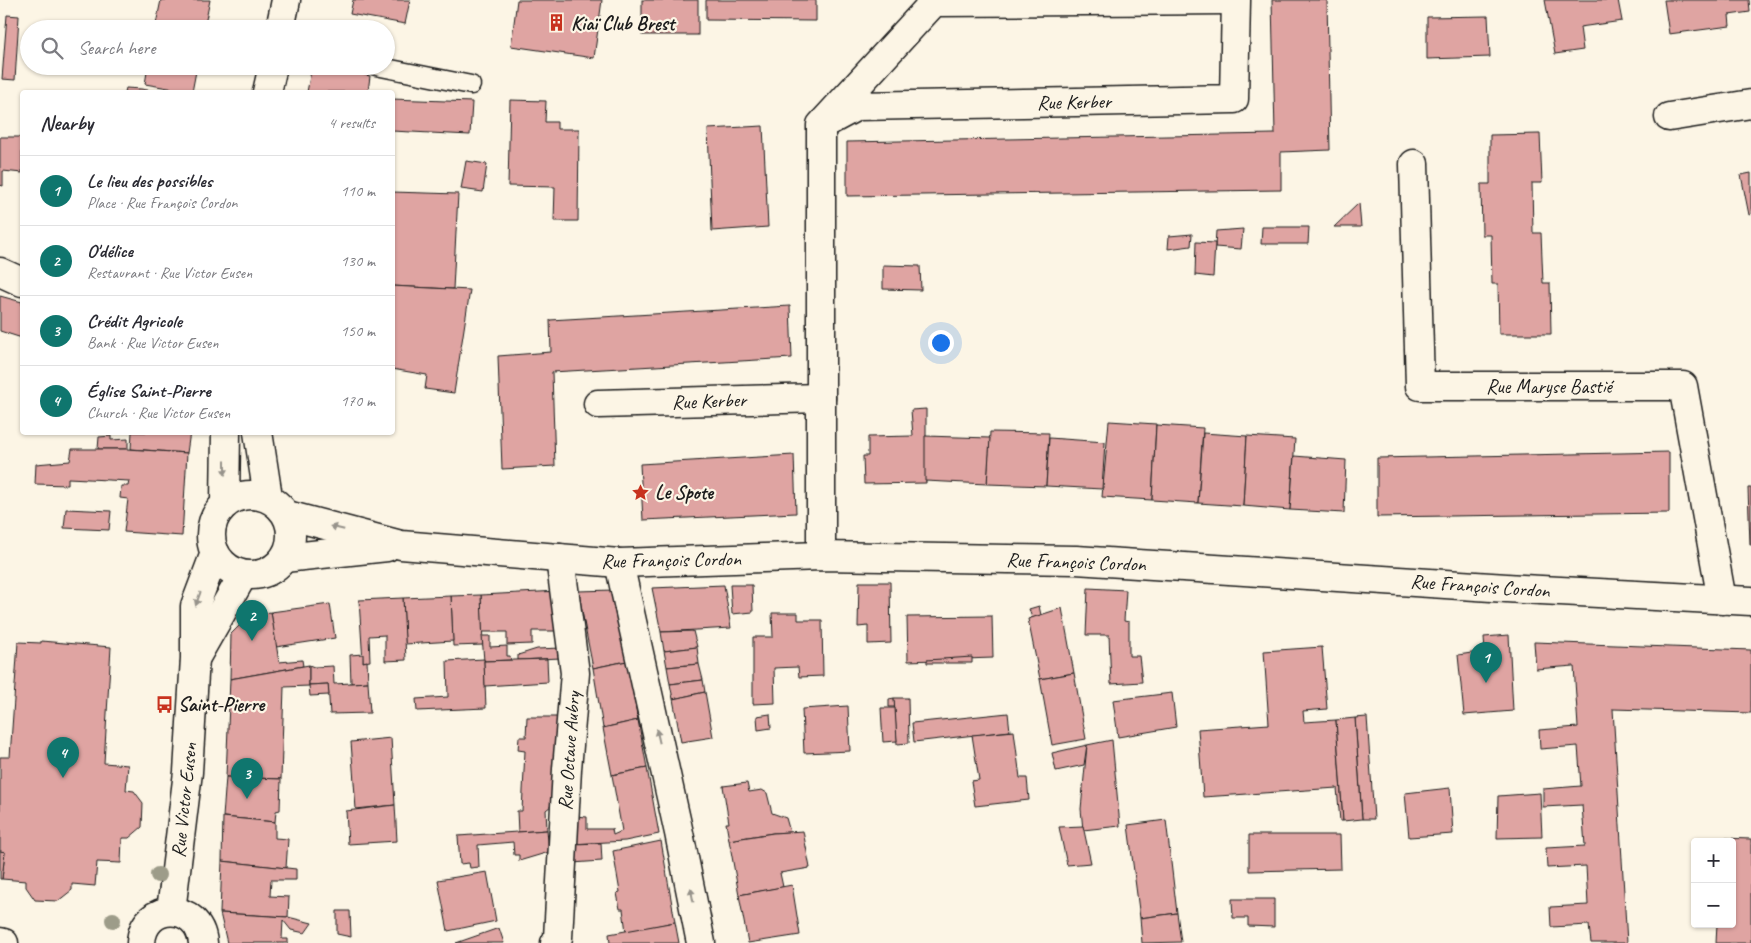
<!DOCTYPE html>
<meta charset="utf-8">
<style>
:root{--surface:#fff;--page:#f7f7f7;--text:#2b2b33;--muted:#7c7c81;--line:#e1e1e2;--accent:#0f766e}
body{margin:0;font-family:Caveat,sans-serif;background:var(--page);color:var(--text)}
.controls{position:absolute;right:15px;bottom:15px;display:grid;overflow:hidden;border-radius:5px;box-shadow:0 1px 4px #0004}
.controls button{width:45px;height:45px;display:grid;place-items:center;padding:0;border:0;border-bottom:1px solid var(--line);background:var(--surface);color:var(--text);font:25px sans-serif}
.you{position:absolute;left:940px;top:342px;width:18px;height:18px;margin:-12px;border:4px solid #fff;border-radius:50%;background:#1a73e8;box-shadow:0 0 0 8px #1a73e833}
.badge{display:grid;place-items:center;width:32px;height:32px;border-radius:50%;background:var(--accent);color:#fff;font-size:16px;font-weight:700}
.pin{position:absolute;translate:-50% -41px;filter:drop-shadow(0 1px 2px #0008)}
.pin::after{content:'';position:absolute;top:26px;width:18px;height:15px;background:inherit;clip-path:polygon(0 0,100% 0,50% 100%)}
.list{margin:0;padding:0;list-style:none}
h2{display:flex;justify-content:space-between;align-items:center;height:65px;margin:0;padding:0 20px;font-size:21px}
h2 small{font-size:16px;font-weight:400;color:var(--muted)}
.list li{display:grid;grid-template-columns:32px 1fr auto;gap:15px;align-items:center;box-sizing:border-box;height:70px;padding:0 20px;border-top:1px solid var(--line)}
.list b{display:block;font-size:19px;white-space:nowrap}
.list p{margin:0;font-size:16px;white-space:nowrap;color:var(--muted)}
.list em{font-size:16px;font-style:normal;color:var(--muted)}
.icon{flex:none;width:28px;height:28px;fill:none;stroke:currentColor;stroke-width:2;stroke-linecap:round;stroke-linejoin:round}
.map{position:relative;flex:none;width:1751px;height:943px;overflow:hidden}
.search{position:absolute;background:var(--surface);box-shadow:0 1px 4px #0004;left:20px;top:20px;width:375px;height:55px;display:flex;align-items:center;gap:12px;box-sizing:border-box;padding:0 18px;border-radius:28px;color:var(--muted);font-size:19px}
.panel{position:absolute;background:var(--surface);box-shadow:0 1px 4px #0004;left:20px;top:90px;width:375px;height:345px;border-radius:5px}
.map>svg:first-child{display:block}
</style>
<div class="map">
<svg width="1751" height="943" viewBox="0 0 1751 943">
<rect width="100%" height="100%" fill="#fcf5e5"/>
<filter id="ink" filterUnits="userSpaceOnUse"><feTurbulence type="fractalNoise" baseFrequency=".02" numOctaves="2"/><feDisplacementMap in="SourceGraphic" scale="10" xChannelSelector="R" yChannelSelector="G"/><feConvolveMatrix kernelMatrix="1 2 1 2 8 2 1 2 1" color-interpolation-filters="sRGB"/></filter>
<g filter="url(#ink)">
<!-- building -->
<g fill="#dfa4a2" stroke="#1c1c1c">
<polygon points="161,0 210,0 204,29 155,29"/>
<polygon points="353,0 410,0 405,24 350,14"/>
<polygon points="517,0 602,0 594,58 511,46"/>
<rect x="642" y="0" width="56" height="35"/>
<polygon points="706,0 816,0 816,21 706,20"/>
<polygon points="1272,0 1327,0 1330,150 1281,152 1281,190 847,196 847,142 1275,134"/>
<polygon points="1545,0 1618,0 1622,21 1580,27 1583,50 1555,54"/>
<polygon points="1664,0 1749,0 1750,12 1729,15 1730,26 1669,34"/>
<polygon points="7,15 19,16 15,80 2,79"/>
<polygon points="1488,16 1490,57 1427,59 1427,17"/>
<polygon points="148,66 197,66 192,92 145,84"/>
<polygon points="312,66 323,66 370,76 368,92 307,92"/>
<polygon points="126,88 141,89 159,92 125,92"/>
<polygon points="392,99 472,102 470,135 392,131"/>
<polygon points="510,100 546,101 545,122 557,122 557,129 579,129 578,221 554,221 555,187 508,186"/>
<polygon points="763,126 768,227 712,231 708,129"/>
<polygon points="1540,134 1542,183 1532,183 1533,233 1541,233 1543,283 1550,283 1551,334 1499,334 1498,284 1492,284 1491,235 1482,235 1481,184 1490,184 1490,135"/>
<polygon points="0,137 22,137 22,173 3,171 3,186 0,185"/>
<polygon points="466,161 487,164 483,192 461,189"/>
<polygon points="1751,173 1751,214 1749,215 1741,175"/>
<polygon points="392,192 458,194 453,289 392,286"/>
<polygon points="1359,203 1361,227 1334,227"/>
<polygon points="1262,227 1309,227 1308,244 1261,244"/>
<polygon points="1243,229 1241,249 1215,247 1216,231"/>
<polygon points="1192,234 1191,246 1168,249 1169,236"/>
<polygon points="1196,242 1215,243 1213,277 1195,275"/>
<polygon points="883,265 920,266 921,290 883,289"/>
<polygon points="392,286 470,290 454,393 425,389 427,375 392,369"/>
<polygon points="0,296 22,302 22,338 0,331"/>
<polygon points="790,306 792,358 552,372 555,466 502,469 498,356 551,352 550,320"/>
<polygon points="926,409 926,483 864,484 863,456 868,456 868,437 913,436 911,410"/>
<polygon points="1109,421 1156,424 1152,500 1102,497"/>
<polygon points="1156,425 1203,428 1198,503 1152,500"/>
<polygon points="132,432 190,432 187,453 131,449"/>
<polygon points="990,432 1049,433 1046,486 987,484"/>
<polygon points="1203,433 1247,436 1243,506 1198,503"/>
<polygon points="111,436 111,440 128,439 128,449 98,449 99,437"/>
<polygon points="925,436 990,438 987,484 925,481"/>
<polygon points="1247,436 1295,439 1290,510 1243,506"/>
<polygon points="1049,438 1105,442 1102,489 1046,486"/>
<polygon points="72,449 128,449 187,453 182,536 124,532 128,499 120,498 121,486 128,486 129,481 68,478 68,485 35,484 36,464 70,461"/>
<polygon points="1669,452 1669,513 1377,517 1377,458"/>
<polygon points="794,455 796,513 643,520 640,464"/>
<polygon points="1294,456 1346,460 1344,513 1290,510"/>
<polygon points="1748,488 1751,488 1751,545 1750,545"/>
<polygon points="66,509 111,511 109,530 64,528"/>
<polygon points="859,582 890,582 891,643 868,644 868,626 858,627"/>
<polygon points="724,585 731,628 661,632 652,588"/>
<polygon points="730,585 752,585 753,612 732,614"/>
<polygon points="1088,588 1126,590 1124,621 1129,622 1129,656 1139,656 1142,682 1111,684 1109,635 1086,635"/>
<polygon points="614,590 627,661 593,668 578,591"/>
<polygon points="559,591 560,631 532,631 532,644 507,645 507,632 482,632 481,595"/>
<polygon points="481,595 483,645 453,646 451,596"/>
<polygon points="451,596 453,641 405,644 403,598"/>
<polygon points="403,598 406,660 385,661 385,635 369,636 370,661 363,662 359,600"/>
<polygon points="330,604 335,638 276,647 271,612"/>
<polygon points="1039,606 1041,615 1032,618 1029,609"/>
<polygon points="1062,608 1074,673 1040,679 1028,619"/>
<polygon points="271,612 279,662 302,660 303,666 230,679 231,634 250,615"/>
<polygon points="772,613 798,613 798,620 822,620 823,676 799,677 798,667 774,668 775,703 753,704 753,637 773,637"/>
<polygon points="992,616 993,658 908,661 907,617"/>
<polygon points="693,631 697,647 664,651 661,632"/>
<polygon points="1509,635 1513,711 1464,715 1458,655 1485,651 1484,637"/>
<polygon points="482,636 490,636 490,647 507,646 507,656 510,656 511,660 484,661"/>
<polygon points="41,641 111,647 104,763 128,765 126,790 134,791 143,803 142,827 129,838 122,838 121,863 97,862 95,886 72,884 72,890 58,901 35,900 26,887 26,881 2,879 5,852 0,851 0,757 10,757 18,642 41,643"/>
<polygon points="1534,642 1751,650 1751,713 1613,709 1627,943 1591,943 1589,925 1551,927 1550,907 1588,905 1586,866 1547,868 1546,848 1585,846 1582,805 1543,807 1543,789 1581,786 1578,746 1540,749 1539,730 1578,727 1574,666 1536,669"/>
<polygon points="697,647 699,664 667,667 664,651"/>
<polygon points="1322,647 1327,709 1303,711 1304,722 1336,720 1343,821 1340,821 1337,788 1203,797 1198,729 1269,724 1264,651"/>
<polygon points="561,648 561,658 518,660 518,655 537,649"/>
<polygon points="363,654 363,662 367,661 368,682 351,683 350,655"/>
<polygon points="972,657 972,663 927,663 927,660"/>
<polygon points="484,659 486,708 417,711 416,699 448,697 447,661"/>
<polygon points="547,659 548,682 485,686 484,661"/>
<polygon points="627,661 638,720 603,728 593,668"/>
<polygon points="699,664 703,680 670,684 667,667"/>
<polygon points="309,665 309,686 284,687 281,779 226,777 230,679"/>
<polygon points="309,665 314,667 333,666 334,684 368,682 370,713 330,714 328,684 309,685"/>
<polygon points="1074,673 1086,739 1052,745 1040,679"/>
<polygon points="703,680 705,692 673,699 670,684"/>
<polygon points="328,684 329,695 310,696 309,685"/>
<polygon points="705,692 713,737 681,742 673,699"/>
<polygon points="1172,693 1176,727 1118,737 1113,700"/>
<polygon points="894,698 895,707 889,707 889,699"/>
<polygon points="894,698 908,698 909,743 897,744"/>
<polygon points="848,706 850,751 804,753 802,709"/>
<polygon points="881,708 895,708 897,741 883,742"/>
<polygon points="1008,713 1010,731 914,742 912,723"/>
<polygon points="770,714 771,728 758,730 757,716"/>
<polygon points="527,717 561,717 557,801 546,810 547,830 518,832 517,811 522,811 525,751 518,750 519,737 526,737"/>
<polygon points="1367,717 1374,819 1362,819 1355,718"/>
<polygon points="1355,718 1362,819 1343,821 1336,720"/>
<polygon points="638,720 647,768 612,775 603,728"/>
<polygon points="1014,731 1020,778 1027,778 1029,800 975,806 971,781 979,780 972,735"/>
<polygon points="391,738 395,805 356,809 351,742"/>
<polygon points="1112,740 1120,826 1083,830 1081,809 1087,745"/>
<polygon points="1087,745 1084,765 1056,771 1052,753"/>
<polygon points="647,768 659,834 625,841 572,844 575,816 587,817 587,829 612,829 613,835 622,831 612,775"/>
<polygon points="226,777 281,779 280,810 276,811 275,822 223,817"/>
<polygon points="747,783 749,792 762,790 767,793 772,813 786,818 790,832 773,833 729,840 726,823 729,823 723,786"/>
<polygon points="1450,788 1453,834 1409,837 1405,793"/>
<polygon points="1540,793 1542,837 1497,838 1498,796"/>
<polygon points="395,805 397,841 348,844 346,811"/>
<polygon points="223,817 275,822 275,838 288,839 286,868 222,861"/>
<polygon points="1166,820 1177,913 1140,918 1128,825"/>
<polygon points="1083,826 1091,863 1067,865 1059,827"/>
<polygon points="547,830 549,852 519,861 519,855 514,855 513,842 478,845 479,867 470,868 469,863 460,864 458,836"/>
<polygon points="803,831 810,868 780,873 783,887 739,895 729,840 773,833"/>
<polygon points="1249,835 1340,835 1341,869 1249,871"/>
<polygon points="1721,838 1751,839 1751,943 1716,943 1717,924 1732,924 1732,842 1721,842"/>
<polygon points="661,841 675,922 626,932 623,909 620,909 617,893 620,892 613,851"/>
<polygon points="601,843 602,861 572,863 572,844"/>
<polygon points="0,851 5,852 2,879 0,879"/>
<polygon points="222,861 296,869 296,880 271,880 270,896 289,897 288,917 220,913"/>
<polygon points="487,872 496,921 448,931 438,880"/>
<polygon points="792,885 800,935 748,943 739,895"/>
<polygon points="1232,899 1274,899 1274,927 1248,926 1248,918 1233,918"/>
<polygon points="337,911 350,911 351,937 337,934"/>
<polygon points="220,913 288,917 312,923 305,933 291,930 283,920 282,939 288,939 288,943 227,943"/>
<polygon points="1177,913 1181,942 1142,943 1140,918"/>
<polygon points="675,922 679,943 610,943 609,934"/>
<polygon points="499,928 504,943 456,943"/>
</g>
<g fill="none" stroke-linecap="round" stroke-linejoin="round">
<defs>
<polyline id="service" points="376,66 471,85"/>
<g id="minor">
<polyline points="1669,117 1751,104"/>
<polyline points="831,120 857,106 1234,99 1236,0"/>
<polyline points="1414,164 1420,386 1683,386 1722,600"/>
<polyline points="0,272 22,282"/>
<polyline points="598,404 821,398"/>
<polyline points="821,556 821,125 934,2 1233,0"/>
<polyline points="619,563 679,833 701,943"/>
<polyline points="555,943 558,938 567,769 575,673 560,558"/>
</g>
<g id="tertiary">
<polyline points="287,515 401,545 619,563 821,556 1076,560 1522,589 1751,601"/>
<polyline points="284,558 387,547"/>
<polyline points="0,942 4,943"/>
</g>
<g id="secondary">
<polyline points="280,29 286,0"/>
<polyline points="267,92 273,66"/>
<polyline points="258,432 268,497"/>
<circle cx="251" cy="535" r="40"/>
<polyline points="225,504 226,432"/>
<polyline points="196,657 243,575"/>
<polyline points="171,911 188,772 195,658 195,606 215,553"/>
<path d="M141 943C143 901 199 901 203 943"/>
</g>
</defs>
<!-- service casing -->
<use href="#service" stroke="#1c1c1c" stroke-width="21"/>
<!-- minor casing -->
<use href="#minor" stroke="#1c1c1c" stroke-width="31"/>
<!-- tertiary casing -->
<use href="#tertiary" stroke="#1c1c1c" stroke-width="31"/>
<!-- secondary casing -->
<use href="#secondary" stroke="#1c1c1c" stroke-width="31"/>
<!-- service -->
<use href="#service" stroke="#fcf5e5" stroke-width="18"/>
<!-- minor -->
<use href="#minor" stroke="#fcf5e5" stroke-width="28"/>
<!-- tertiary -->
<use href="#tertiary" stroke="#fcf5e5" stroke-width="28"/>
<!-- secondary -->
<use href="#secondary" stroke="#fcf5e5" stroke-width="28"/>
</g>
<!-- trees -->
<g fill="#9d9c89">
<circle cx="158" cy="875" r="8"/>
<circle cx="113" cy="920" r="8"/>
</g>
<!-- one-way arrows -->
<defs><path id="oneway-solid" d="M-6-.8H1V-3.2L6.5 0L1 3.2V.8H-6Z" transform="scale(1.25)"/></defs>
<g fill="#97938b">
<use href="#oneway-solid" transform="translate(225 468) rotate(90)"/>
<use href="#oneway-solid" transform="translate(337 528) rotate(-166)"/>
<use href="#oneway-solid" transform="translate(198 599) rotate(110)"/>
<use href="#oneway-solid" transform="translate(658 736) rotate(-103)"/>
<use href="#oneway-solid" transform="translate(692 895) rotate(-101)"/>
</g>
</g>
<!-- icons -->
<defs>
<symbol id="building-bare" viewBox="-9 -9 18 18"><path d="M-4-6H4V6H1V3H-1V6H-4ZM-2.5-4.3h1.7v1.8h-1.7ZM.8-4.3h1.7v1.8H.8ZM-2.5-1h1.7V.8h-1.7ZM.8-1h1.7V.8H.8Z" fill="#c8321e" stroke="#fcf5e5" stroke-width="2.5" paint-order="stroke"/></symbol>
<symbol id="sight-bare" viewBox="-9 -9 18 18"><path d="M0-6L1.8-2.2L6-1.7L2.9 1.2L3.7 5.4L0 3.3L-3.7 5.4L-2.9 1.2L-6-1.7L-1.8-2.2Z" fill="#c8321e" stroke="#fcf5e5" stroke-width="2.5" paint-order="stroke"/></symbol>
<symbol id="bus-bare" viewBox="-9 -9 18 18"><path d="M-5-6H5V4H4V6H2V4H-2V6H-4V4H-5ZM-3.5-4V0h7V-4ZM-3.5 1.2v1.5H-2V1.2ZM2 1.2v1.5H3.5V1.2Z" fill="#c8321e" stroke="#fcf5e5" stroke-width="2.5" paint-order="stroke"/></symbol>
</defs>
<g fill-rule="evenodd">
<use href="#building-bare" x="544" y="10" width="25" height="25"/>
<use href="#sight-bare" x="628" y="480" width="25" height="25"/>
<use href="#bus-bare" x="152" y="692" width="25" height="25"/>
</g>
<g text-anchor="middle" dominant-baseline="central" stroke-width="4.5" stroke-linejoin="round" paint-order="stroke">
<!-- poi labels -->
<g font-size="20" font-weight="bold" fill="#1c1c1c" stroke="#fcf5e5" text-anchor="start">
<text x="571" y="23">Kiaï Club Brest</text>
<text x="655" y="492">Le Spote</text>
<text x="178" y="704">Saint-Pierre</text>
</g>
<!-- street labels -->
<g font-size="20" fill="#1c1c1c" stroke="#fcf5e5">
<text transform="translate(1074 102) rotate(-1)">Rue Kerber</text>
<text x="1549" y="386">Rue Maryse Bastié</text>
<text transform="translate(709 401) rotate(-2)">Rue Kerber</text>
<text transform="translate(671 560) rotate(-1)">Rue François Cordon</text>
<text transform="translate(1076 562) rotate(2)">Rue François Cordon</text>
<text transform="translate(1480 586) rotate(4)">Rue François Cordon</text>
<text transform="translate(569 751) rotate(-86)">Rue Octave Aubry</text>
<text transform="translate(184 800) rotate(-84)">Rue Victor Eusen</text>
</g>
</g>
</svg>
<div class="controls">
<button>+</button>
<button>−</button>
</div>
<div class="you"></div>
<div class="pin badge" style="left:1486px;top:683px">1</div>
<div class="pin badge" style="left:252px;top:641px">2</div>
<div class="pin badge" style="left:247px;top:799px">3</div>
<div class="pin badge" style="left:63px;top:778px">4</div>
<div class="search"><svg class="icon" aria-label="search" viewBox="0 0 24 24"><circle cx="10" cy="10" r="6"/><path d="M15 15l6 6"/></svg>Search here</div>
<section class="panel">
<h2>Nearby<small>4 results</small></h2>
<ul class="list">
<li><span class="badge">1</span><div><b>Le lieu des possibles</b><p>Place · Rue François Cordon</p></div><em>110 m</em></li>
<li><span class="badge">2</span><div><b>O'délice</b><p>Restaurant · Rue Victor Eusen</p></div><em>130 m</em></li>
<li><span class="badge">3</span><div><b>Crédit Agricole</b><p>Bank · Rue Victor Eusen</p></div><em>150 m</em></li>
<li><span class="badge">4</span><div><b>Église Saint-Pierre</b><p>Church · Rue Victor Eusen</p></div><em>170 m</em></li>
</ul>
</section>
</div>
